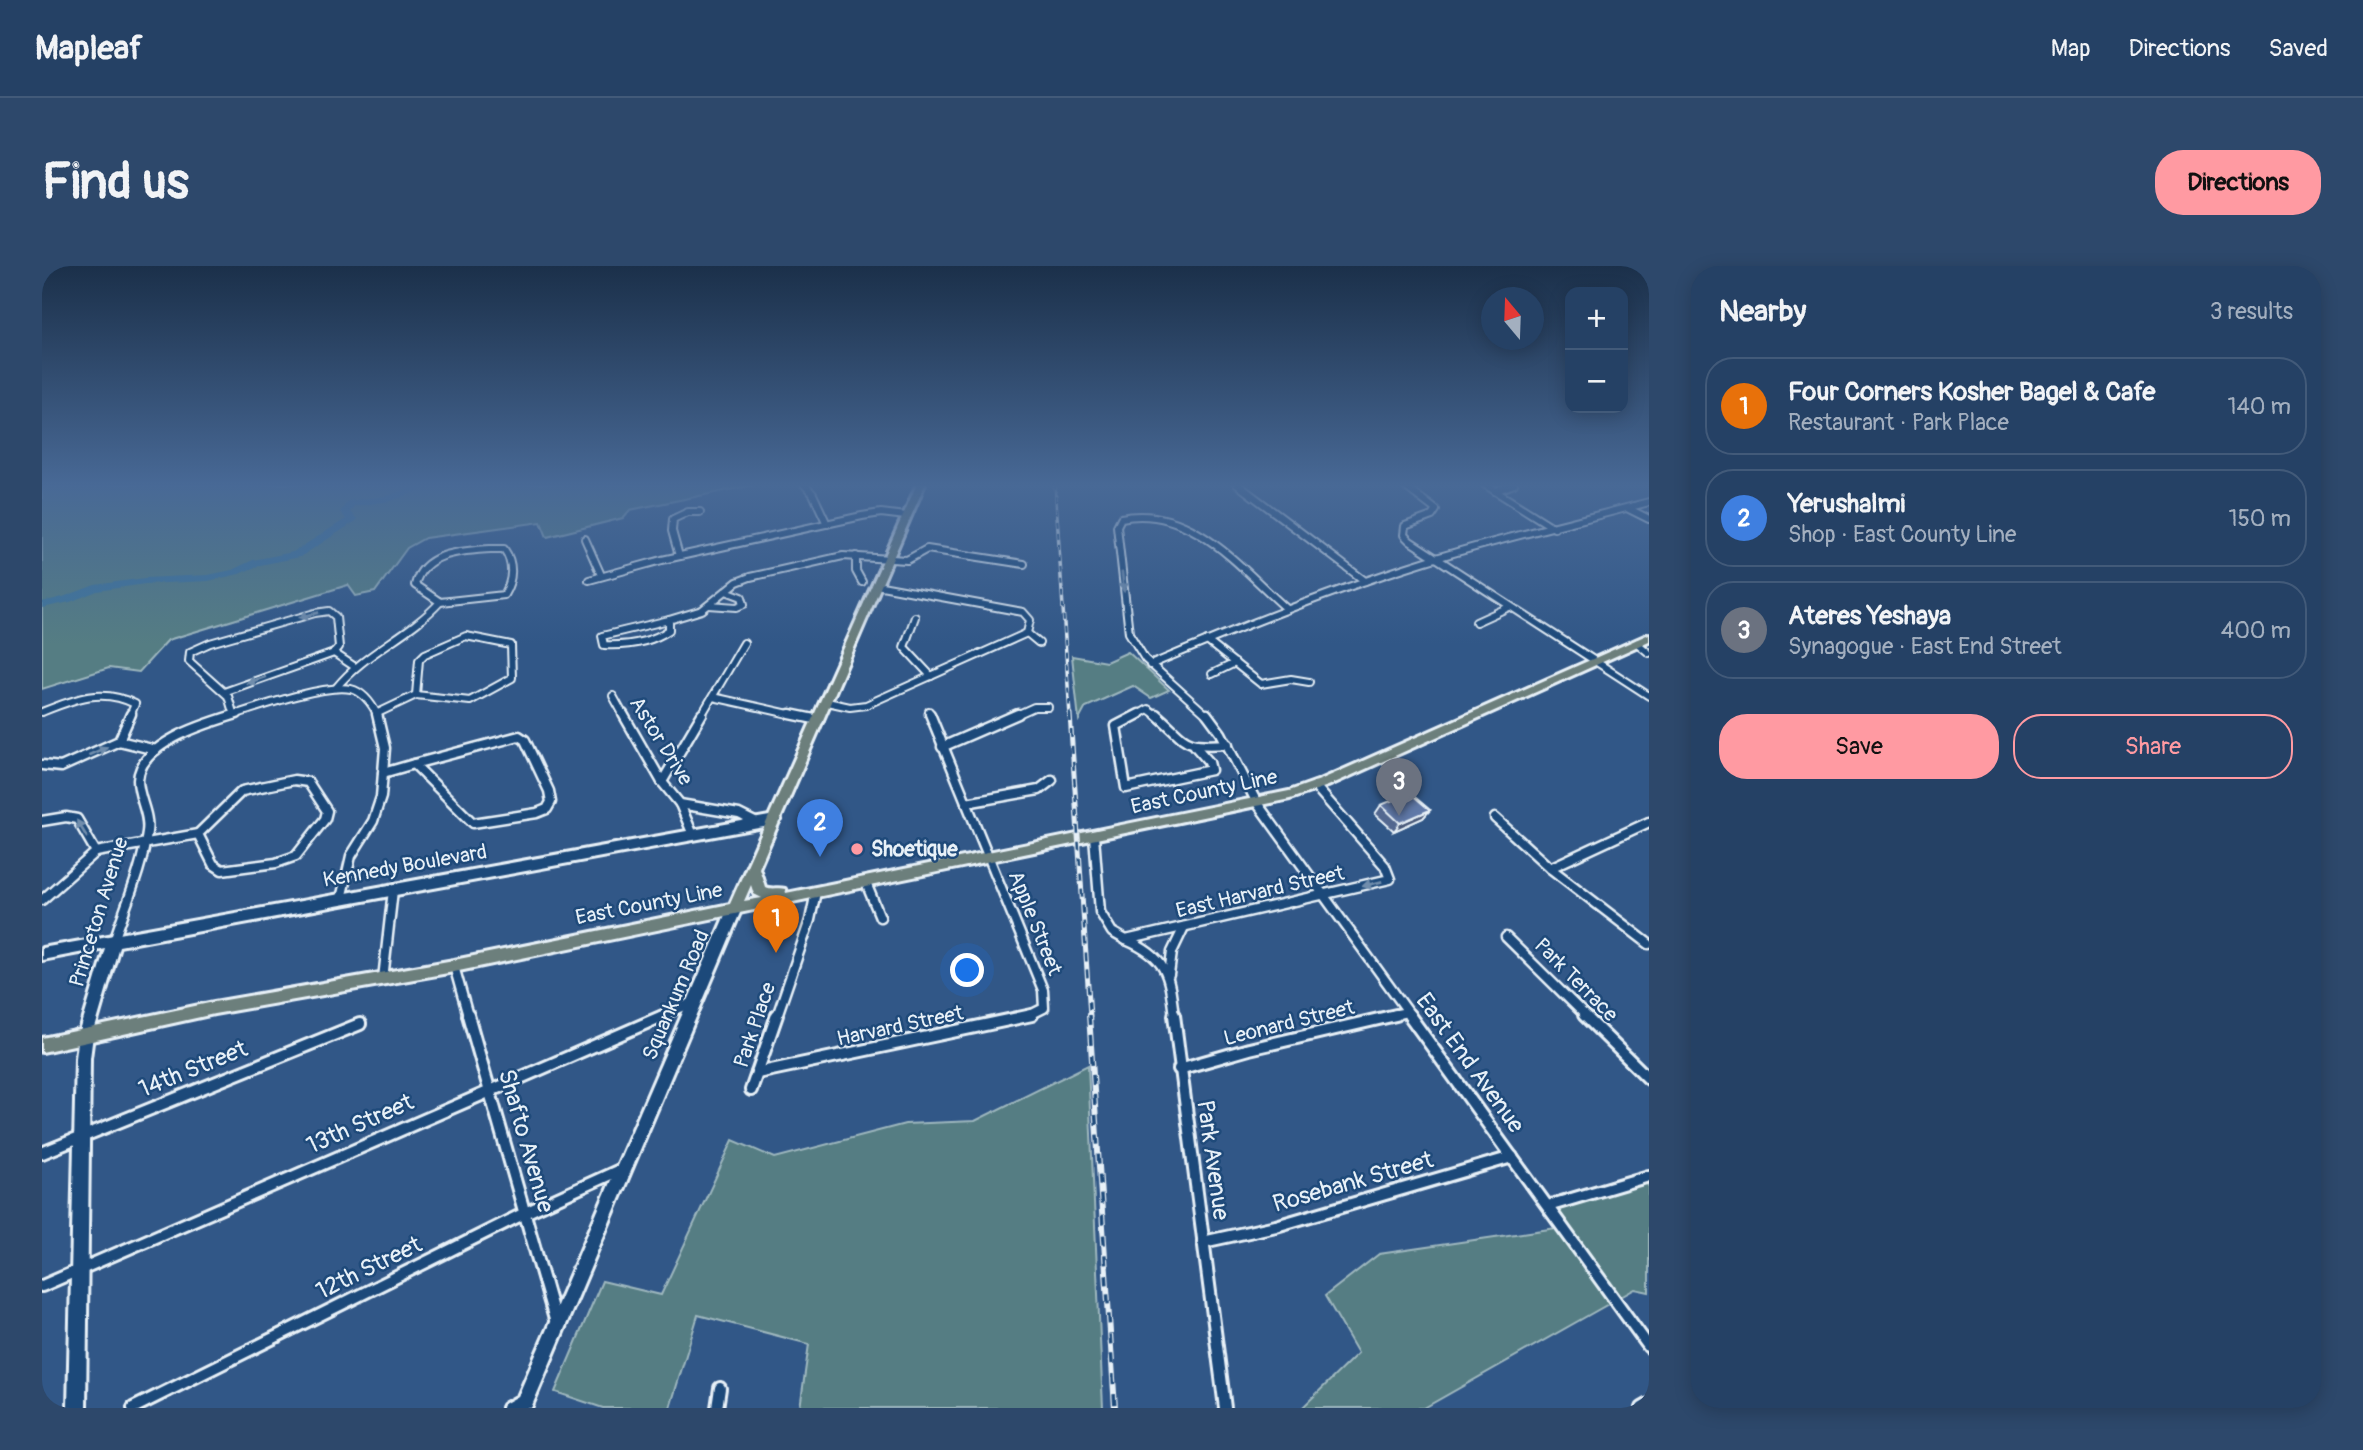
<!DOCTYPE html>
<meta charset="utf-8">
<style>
:root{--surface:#254165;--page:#2d486b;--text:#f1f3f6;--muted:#a3afbf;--line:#425a79;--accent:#ff9aa2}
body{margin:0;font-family:Pangolin,sans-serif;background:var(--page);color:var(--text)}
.controls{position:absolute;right:21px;top:21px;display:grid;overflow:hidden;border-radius:14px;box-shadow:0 4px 18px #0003}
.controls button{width:63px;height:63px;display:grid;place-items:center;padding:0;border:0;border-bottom:2px solid var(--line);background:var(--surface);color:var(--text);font:35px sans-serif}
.compass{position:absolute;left:1439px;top:21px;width:63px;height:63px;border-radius:50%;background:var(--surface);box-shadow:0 4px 18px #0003;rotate:341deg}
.you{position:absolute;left:926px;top:705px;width:24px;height:24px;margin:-18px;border:5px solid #fff;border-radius:50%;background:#1a73e8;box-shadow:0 0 0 10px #1a73e833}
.badge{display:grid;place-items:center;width:46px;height:46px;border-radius:50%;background:var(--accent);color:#fff;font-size:23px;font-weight:700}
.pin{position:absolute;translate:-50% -58px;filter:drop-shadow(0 2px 4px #0008)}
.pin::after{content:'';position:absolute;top:37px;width:24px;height:21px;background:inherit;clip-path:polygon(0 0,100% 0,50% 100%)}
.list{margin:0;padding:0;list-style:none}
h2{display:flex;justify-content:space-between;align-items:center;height:91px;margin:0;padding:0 28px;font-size:30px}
h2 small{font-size:23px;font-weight:400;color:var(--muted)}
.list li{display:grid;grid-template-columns:46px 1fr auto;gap:21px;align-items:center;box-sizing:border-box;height:98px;margin:0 14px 14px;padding:0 14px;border:2px solid var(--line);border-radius:28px}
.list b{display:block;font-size:26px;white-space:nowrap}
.list p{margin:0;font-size:23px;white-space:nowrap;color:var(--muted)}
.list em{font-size:23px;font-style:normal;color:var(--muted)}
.actions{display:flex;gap:14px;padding:21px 28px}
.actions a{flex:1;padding:16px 0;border:2px solid var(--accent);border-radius:28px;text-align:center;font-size:24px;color:var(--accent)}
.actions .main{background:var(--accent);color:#111}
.map{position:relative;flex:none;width:1607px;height:1142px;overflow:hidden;border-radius:28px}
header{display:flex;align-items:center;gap:42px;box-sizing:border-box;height:98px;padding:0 35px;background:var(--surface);border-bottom:2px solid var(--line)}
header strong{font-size:33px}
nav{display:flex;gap:38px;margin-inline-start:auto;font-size:24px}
.intro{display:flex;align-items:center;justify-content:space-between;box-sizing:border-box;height:168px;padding:0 42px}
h1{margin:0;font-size:49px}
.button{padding:18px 32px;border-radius:28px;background:var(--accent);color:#111;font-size:24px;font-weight:700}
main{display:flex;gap:42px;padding:0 42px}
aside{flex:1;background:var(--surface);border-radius:28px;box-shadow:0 4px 18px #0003}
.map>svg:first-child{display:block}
</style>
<header>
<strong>Mapleaf</strong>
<nav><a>Map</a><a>Directions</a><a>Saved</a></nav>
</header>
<div class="intro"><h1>Find us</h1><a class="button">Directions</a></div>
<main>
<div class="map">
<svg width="1607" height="1142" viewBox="0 0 1607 1142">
<rect width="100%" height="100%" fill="#315787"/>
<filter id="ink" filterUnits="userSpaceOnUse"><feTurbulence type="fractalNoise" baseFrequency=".0143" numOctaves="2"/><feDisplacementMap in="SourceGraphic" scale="14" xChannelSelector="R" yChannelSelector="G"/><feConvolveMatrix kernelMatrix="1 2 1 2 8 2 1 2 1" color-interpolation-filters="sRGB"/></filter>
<g filter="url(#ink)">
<!-- green -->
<g fill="#557d83" stroke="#9eb7be" stroke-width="2">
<polygon points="0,218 717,218 588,244 581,252 505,271 499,256 383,272 365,282 333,326 314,330 306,319 126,374 97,406 67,402 0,423"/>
<polygon points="1086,386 1127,424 1109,432 1091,420 1044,441 1037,454 1030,390 1064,396"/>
<polygon points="1046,799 1061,1142 758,1142 767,1078 656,1049 628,1142 561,1142 513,1126 560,1015 619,1029 691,874 733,892 863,858 933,855"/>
<polygon points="1599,911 1607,921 1607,1026 1593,1023 1382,1142 1260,1142 1316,1087 1283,1030 1337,988 1521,961 1506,942"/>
</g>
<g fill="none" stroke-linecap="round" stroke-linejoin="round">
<!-- river -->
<polygon fill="#3f769b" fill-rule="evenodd" points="380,218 395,218 349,235 312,240 308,246 315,253 314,255 258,291 218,299 197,308 166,315 103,318 55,325 28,336 0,342 0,336 21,331 53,319 103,312 166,309 190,304 211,294 251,286 304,253 298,246 306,235 345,230"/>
<defs>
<g id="street-far2">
<polyline points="762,218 771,228 785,258"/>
<polyline points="1195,218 1323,315"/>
<polyline points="1360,218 1394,244 1390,250 1363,260 1362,269 1368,275 1607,430"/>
<polyline points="1442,218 1512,262"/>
<polyline points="1453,225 1472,218"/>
<polyline points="1585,242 1607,253"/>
<polyline points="543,273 559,309"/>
<path d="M448 283H462C472 297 471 314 462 329L398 336 373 319C381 286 420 285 448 283Z"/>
<polyline points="637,290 630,265 631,253 646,246 658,246"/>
<polyline points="814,290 814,305 820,316"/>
<polyline points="547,314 620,294 820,250 839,247 864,250"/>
<polyline points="834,319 981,346 988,354 985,367 997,377"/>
<polyline points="667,339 695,341 702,338 700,331 684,325"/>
<polyline points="873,351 862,381 889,410"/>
<polyline points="627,354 660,344 695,316 708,311 801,290 865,294 885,283 982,298"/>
<path d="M627 354V364C608 377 584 380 562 379L560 370Z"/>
<polyline points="1434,356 1467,341"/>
<polygon points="424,370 469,379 470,412 428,435 374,429 377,394 383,388"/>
<polyline points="1165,375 1219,418 1249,413 1267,416"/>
<polyline points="1595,377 1607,387"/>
<polyline points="292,387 313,401"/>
<path d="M1108 399C1198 361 1288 325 1381 296 1456 273 1532 256 1607 236"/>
<polyline points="1170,408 1193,397"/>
<path d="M294 422C323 386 367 370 398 336"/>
<polyline points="182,426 292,387 297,381 294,351 287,345 273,347 168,377 148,386 147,395 186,430 192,450"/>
<polyline points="571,430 582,450"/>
<polyline points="671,431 756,450"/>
<polyline points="785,436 808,441 824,439 985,367"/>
<polyline points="887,445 889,450"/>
<path d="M0 446C32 433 60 421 93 438L88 450"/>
<polyline points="336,447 374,429"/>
<path d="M189 450C217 441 281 418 309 423 322 426 330 438 336 450"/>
<polyline points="659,450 702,377"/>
<polyline points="972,450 992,441 1006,441"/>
<polyline points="1094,450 1106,443 1116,450"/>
<path d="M1166 450 1103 393 1087 367 1075 260 1079 252C1149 238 1197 301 1245 343"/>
</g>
<g id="street-far1">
<polyline points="581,448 620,516 638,538 651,569"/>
<polyline points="748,448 777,454"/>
<polyline points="888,448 1001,724 1002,742 986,750"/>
<polyline points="1097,448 1074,460 1084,522 1169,504 1167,496 1153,480"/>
<path d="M1114 448C1147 476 1138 481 1186 478"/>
<polyline points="1165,448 1179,467 1215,537 1369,750"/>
<polygon points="477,470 483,474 507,525 509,536 505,543 495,547 431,557 372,498"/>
<polyline points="77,475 114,484"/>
<polyline points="900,481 976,448"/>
<polyline points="0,499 19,501 77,475 89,448"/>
<polyline points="341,507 372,498"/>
<polygon points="252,514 266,516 285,545 283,553 254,590 234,597 180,604 171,598 156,568 200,525"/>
<polyline points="620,516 660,448"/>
<polyline points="924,537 997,524 1010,514"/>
<polyline points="638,538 697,548 715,557"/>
<polyline points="1453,552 1508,602 1607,678"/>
<polyline points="0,555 24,551 35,553 54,586 0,634"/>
<polyline points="1052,570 1058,646 1070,666 1084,674 1348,613 1343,600 1273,520"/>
<polyline points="54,586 156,568"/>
<polyline points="1508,602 1607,556"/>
<polyline points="824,617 838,651"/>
<polyline points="299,633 309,590 331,555 339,531 343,482 335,448"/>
<polyline points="1464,671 1544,750"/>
<path d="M1084 674C1126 692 1127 709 1132 750"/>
<path d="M72 675C83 640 100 604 105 566 108 548 96 532 96 514 98 476 166 457 195 448"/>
<polyline points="412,700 426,750"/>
<polyline points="1127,709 1130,686 1142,661"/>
<polyline points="341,713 351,624"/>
<polyline points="619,750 652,736"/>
<polyline points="735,750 768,654 774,626"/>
<polyline points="1346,750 1365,746"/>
</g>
<g id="street">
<polyline points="426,749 514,1057"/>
<polyline points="1132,749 1183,1142"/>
<polyline points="1367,749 1607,1081"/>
<polyline points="1542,749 1607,813"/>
<polyline points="1137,803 1207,783 1354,749"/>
<polyline points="715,807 990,749"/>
<polyline points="709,824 735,749"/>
<polyline points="0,887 318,758"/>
<polyline points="1506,940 1607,910"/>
<polyline points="1161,976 1234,960 1470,891"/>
<polyline points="0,1020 623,749"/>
<polyline points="91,1142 483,947 582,902"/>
<polyline points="465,1142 481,1133"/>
<polyline points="675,1142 678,1122"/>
<polyline points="1600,1142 1607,1138"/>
</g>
<g id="secondary">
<polygon points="733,549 739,554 733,559 77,680 51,769 48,792 44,1142 26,1142 34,792 37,769 63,682 0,694 0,682"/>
<polygon points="693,637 698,638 700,642 489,1142 471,1142 686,642 688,638"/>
</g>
<path id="primary" d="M875 218H883L717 602 723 621C729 624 736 621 743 623L744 627 1247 525 1278 514 1607 368V375L1286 520 1248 533 412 706 172 748 0 786V772L172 736 412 694 688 638ZM709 619 712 628 720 632 702 635Z"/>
</defs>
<!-- street-far2 casing -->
<use href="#street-far2" stroke="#e8f1f8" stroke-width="10"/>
<!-- street-far1 casing -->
<use href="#street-far1" stroke="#e8f1f8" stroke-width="13"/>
<!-- street casing -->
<use href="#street" stroke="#e8f1f8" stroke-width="16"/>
<!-- secondary casing -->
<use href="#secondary" stroke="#e8f1f8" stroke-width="6"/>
<!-- primary casing -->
<use href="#primary" stroke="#e8f1f8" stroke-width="6"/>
<!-- street-far2 -->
<use href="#street-far2" stroke="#1f4a7a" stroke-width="6"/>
<!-- street-far1 -->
<use href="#street-far1" stroke="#1f4a7a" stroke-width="8"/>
<!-- street -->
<use href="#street" stroke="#1f4a7a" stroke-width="10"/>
<!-- secondary -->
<use href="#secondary" fill="#1f4a7a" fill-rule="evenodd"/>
<!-- primary -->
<use href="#primary" fill="#6c7f7c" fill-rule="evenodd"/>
<defs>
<polyline id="rail-far2" points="1013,218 1028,450"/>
<polyline id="rail-far1" points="1028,448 1048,750"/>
<polyline id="rail" points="1047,749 1073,1142"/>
</defs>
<!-- rail-far2 casing -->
<use href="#rail-far2" stroke="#e8f1f8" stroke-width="3.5"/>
<!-- rail-far1 casing -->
<use href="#rail-far1" stroke="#e8f1f8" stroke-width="5"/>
<!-- rail casing -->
<use href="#rail" stroke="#e8f1f8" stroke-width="6"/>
<!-- rail-far2 -->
<use href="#rail-far2" stroke="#1f4a7a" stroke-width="2" stroke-dasharray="6" stroke-linecap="butt"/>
<!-- rail-far1 -->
<use href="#rail-far1" stroke="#1f4a7a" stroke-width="2.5" stroke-dasharray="8" stroke-linecap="butt"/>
<!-- rail -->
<use href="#rail" stroke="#1f4a7a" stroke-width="3.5" stroke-dasharray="10" stroke-linecap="butt"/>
</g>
<!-- wall -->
<polygon fill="#536890" stroke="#e8f1f8" stroke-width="2" points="1339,539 1388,544 1381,552 1352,565 1333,548"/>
<!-- shaded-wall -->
<polygon fill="#445576" stroke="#e8f1f8" stroke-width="2" points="1388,544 1381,552 1352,565 1358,557"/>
<!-- building -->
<polygon fill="#6179a8" stroke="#e8f1f8" stroke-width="2" points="1368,527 1388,544 1358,557 1339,539"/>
<!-- one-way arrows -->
<defs><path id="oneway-solid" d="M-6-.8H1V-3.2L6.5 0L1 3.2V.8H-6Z" transform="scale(1.75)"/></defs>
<g fill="#6f8dac">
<use href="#oneway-solid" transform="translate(1081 316) rotate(84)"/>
<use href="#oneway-solid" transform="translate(267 349) rotate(165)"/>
<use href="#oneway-solid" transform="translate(214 414) rotate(161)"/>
<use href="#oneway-solid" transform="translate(56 485) rotate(-24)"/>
<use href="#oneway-solid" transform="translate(40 563) rotate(-121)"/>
<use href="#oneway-solid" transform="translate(1330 618) rotate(166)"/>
</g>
</g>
<!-- sky -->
<linearGradient id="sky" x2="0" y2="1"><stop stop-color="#1b304a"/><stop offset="0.58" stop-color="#486996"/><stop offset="1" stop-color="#486996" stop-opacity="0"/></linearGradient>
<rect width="1607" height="378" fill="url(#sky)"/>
<!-- markers -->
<circle fill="#ff9aa2" stroke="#1f4a7a" stroke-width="2.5" cx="815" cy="583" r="7"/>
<g text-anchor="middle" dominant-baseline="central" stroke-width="5" stroke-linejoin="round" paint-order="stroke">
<!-- street labels -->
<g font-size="21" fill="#e8f1f8" stroke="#1f4a7a">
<text transform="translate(619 475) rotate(58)">Astor Drive</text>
<text transform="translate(1162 526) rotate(-12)">East County Line</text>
<text transform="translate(363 600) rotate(-10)">Kennedy Boulevard</text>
<text transform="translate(1218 626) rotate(-13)">East Harvard Street</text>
<text transform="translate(607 638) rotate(-11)">East County Line</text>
<text transform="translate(57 646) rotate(-73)">Princeton Avenue</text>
<text transform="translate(993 657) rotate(68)">Apple Street</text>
<text transform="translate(1534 714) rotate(45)">Park Terrace</text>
<text transform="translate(634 729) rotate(-67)">Squankum Road</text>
<text transform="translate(1247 757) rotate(-14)">Leonard Street</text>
<text transform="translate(713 759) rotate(-71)">Park Place</text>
<text transform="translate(858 760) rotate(-12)">Harvard Street</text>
</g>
<!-- poi labels -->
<g font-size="21" font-weight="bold" fill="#e8f1f8" stroke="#1f4a7a" text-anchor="start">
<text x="829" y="583">Shoetique</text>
</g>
<!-- near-street labels -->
<g font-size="24" fill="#e8f1f8" stroke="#1f4a7a">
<text transform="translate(1428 797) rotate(54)">East End Avenue</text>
<text transform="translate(151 803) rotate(-22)">14th Street</text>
<text transform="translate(318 858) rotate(-24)">13th Street</text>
<text transform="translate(484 875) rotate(74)">Shafto Avenue</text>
<text transform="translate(1171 894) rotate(82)">Park Avenue</text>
<text transform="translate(1311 916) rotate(-16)">Rosebank Street</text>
<text transform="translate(327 1002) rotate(-26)">12th Street</text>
</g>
</g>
</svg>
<div class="controls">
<button>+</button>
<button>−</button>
</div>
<svg class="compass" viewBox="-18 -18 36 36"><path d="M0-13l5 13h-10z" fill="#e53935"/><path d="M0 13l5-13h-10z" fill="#a3afbf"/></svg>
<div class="you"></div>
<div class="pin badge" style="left:734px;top:687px;background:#e8710a">1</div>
<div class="pin badge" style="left:778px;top:591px;background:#3f7fe0">2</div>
<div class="pin badge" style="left:1357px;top:550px;background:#6b7280">3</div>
</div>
<aside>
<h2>Nearby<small>3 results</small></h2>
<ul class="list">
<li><span class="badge" style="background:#e8710a">1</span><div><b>Four Corners Kosher Bagel &amp; Cafe</b><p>Restaurant · Park Place</p></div><em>140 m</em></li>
<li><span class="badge" style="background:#3f7fe0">2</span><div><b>Yerushalmi</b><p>Shop · East County Line</p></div><em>150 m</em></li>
<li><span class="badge" style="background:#6b7280">3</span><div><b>Ateres Yeshaya</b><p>Synagogue · East End Street</p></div><em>400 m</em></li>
</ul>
<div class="actions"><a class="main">Save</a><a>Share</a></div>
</aside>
</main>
